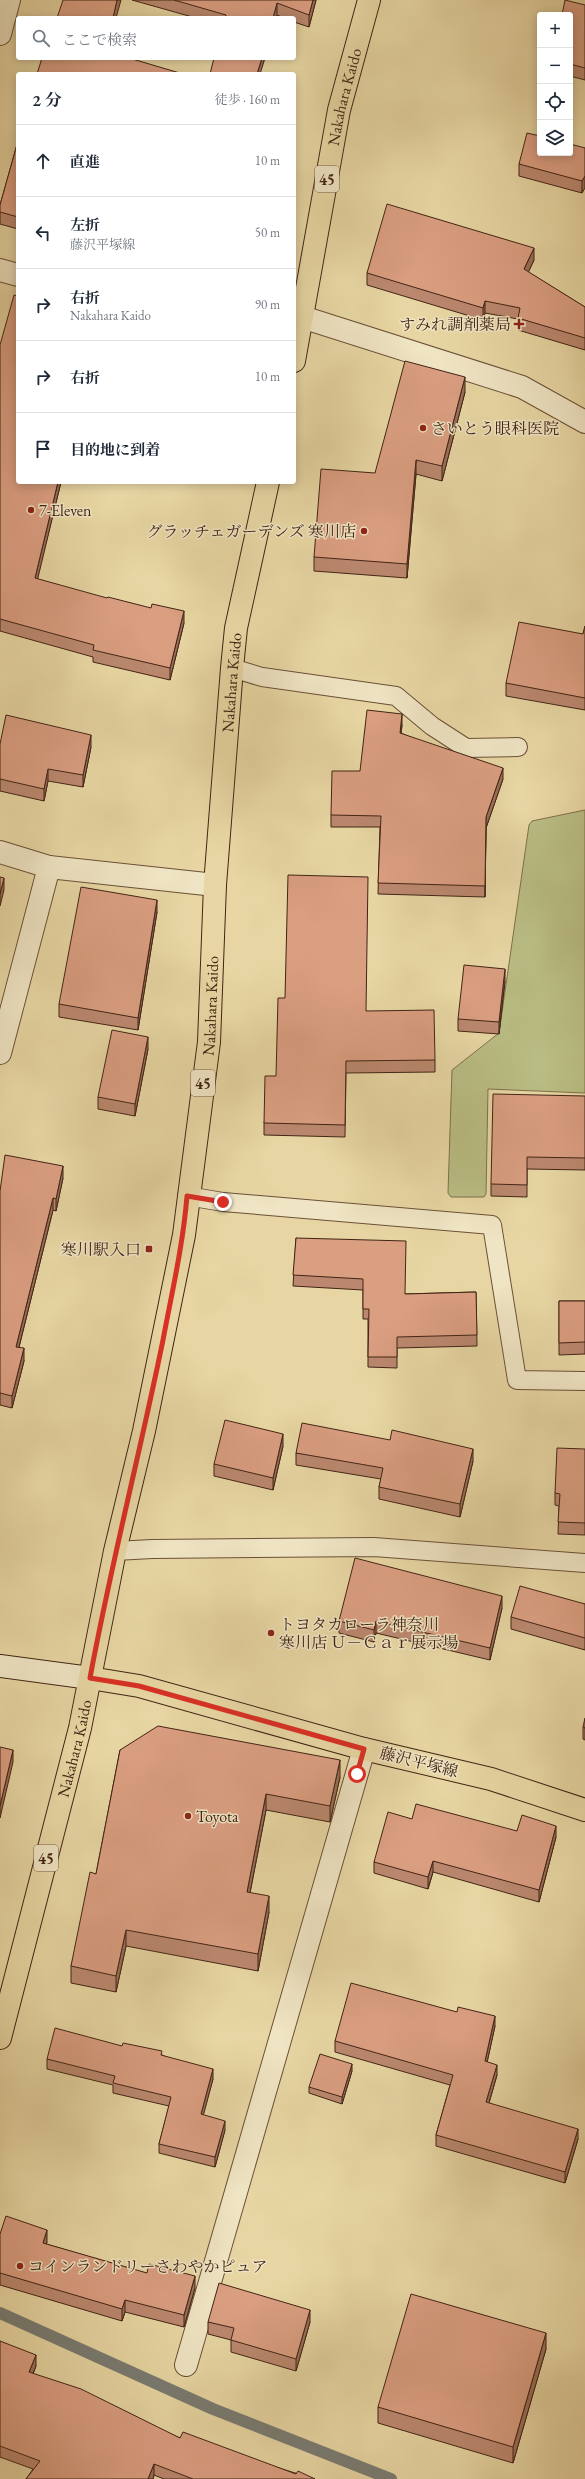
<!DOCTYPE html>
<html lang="ja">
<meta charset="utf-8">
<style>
:root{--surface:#fff;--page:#f6f6f7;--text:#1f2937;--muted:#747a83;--line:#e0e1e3}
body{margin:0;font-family:"EB Garamond","Noto Serif JP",serif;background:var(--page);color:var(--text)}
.controls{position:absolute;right:12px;top:12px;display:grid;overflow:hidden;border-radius:4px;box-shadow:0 2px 10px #0003}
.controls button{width:36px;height:36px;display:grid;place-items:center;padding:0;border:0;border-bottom:1px solid var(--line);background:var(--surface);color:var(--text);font:20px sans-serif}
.stop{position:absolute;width:12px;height:12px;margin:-9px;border:3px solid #d93025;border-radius:50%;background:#fff}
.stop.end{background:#d93025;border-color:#fff;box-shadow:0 1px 4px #0008}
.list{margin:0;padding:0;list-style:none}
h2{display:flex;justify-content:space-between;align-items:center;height:52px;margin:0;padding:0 16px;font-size:17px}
h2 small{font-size:13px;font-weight:400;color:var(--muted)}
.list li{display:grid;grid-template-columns:26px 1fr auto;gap:12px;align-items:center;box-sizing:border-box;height:72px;padding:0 16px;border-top:1px solid var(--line)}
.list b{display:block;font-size:15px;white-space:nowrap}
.list p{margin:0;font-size:13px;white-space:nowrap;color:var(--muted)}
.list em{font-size:13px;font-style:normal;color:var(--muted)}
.icon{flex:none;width:22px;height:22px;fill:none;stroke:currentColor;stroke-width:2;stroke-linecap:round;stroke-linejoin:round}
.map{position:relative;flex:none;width:585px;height:2479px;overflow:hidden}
.search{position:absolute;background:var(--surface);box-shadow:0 2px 10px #0003;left:16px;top:16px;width:280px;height:44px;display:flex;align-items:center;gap:10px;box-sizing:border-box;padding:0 14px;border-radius:4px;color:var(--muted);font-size:15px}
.panel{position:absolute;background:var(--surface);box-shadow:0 2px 10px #0003;left:16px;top:72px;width:280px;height:412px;border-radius:4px}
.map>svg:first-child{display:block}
</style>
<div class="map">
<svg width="585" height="2479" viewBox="0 0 585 2479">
<rect width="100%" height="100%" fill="#e7d6a3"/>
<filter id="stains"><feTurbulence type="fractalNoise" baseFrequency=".005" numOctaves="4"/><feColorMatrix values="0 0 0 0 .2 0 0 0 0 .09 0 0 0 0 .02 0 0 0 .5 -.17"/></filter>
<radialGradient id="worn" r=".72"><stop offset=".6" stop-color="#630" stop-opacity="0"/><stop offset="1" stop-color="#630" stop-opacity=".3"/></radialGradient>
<!-- green -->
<polygon fill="#b9bd83" stroke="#7e704c" points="585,810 585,1093 488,1089 486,1194 484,1197 451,1197 448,1193 452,1070 499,1033 529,825 532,821"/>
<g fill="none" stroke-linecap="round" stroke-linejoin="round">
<!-- stream -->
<polyline stroke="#797c73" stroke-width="12" points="0,2313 213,2409 391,2479"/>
<defs>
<g id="lane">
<polyline points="232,668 262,677 396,696 432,726 466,748 518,747"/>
<polyline points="187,1196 223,1202 492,1225 517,1380 585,1381"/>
<polyline points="115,1551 152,1549 374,1547 585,1563"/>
</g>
<g id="street">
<polyline points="0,34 9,0"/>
<polyline points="0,270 18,275"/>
<polyline points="302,317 522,387 585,422"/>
<polyline points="0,852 49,867 215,885"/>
<polyline points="0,1053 49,867"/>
<polyline points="186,2365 364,1749"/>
</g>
<polyline id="secondary" points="0,1666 90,1678"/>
<g id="primary">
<path id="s1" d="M294 361 339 110 369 0"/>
<polyline points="90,1678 139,1686 364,1749 491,1779 585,1810"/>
<path id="s2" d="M0 2038 80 1728 115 1551 144 1431 184 1235 209 1042 215 885 232 668 236 628 268 482"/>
</g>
</defs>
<!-- lane casing -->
<use href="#lane" stroke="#6b5038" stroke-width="20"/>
<!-- street casing -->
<use href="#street" stroke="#6b5038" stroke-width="24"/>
<!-- secondary casing -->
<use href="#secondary" stroke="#422415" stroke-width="24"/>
<!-- primary casing -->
<use href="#primary" stroke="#422415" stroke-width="24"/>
<!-- lane -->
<use href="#lane" stroke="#efe4c3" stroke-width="18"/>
<!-- street -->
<use href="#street" stroke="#efe4c3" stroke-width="22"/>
<!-- secondary -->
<use href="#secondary" stroke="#efe4c3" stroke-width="22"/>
<!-- primary -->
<use href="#primary" stroke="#e7d6a3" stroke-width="22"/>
</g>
<!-- wall -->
<g fill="#bb886f" stroke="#422415">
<polygon points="132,0 316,0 309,27 294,22 294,18 284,18 277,15 276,18 196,18"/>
<polygon points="585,5 585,80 570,76 570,15"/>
<polygon points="18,141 18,229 0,224 0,205"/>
<polygon points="585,148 582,193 519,176 519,164"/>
<polygon points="534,260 528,272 585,307 585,350 518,330 518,319 485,313 483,320 367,285 367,273"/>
<polygon points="0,345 61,482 37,579 184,623 170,680 93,662 93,657 0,631"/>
<polygon points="465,392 442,481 416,474 407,578 314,571 314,557 375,473"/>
<polygon points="585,626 585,710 506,696 506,683 583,634"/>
<polygon points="402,725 401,733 503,779 486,828 485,897 378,894 380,827 331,827 331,815 360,771"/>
<polygon points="0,744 91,747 83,787 48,781 44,801 0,791"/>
<polygon points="157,912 138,1030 59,1017 59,1004"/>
<polygon points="505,981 499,1034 458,1031 458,1019"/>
<polygon points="366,1011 435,1060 435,1072 346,1073 345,1137 264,1135 264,1123 276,1076"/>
<polygon points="148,1049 135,1116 98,1109 98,1097"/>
<polygon points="585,1096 585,1170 527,1169 527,1197 491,1196 491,1184"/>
<polygon points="63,1178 56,1211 53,1210 19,1347 24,1361 12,1408 0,1405 0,1191"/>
<polygon points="296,1238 405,1294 476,1292 477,1346 397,1348 397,1368 368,1367 368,1319 363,1319 363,1290 293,1286"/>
<polygon points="559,1301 585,1301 585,1354 559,1355"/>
<polygon points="283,1446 273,1490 214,1476 214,1464"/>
<polygon points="585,1449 585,1535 558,1534 559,1506 555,1505 555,1493"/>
<polygon points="296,1453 473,1461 460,1517 379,1499 379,1487 381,1479 296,1465"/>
<polygon points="585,1604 585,1650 511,1629 511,1617"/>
<polygon points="502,1608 490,1660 376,1633 374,1642 339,1633 339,1621"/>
<polygon points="583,1727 585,1728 585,1740 583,1739"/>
<polygon points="120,1750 340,1777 330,1822 266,1810 250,1893 269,1912 258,1971 126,1946 116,1992 71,1983 71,1966 96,1874"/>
<polygon points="412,1819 517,1831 556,1837 539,1902 433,1872 428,1889 374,1873 374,1862"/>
<polygon points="495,2026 487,2062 497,2075 489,2103 578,2139 565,2183 436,2146 436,2135 450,2085 335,2052 335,2041"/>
<polygon points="162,2055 213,2079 203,2115 225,2130 215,2167 159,2153 159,2144 169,2106 113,2093 113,2085 47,2069 47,2059"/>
<polygon points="352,2071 342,2104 309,2093 309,2087"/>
<polygon points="0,2234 47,2242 46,2244 195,2288 184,2327 125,2312 122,2321 0,2285"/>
<polygon points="208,2322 310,2322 296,2371 231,2352 231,2340 208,2334"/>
<polygon points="0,2341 36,2366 33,2374 180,2438 315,2479 164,2479 154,2475 153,2479 26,2479 33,2469 0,2457"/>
<polygon points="546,2349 513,2463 378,2423 378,2407"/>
</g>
<!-- shaded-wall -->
<g fill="#996f5a" stroke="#422415">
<polygon points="117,0 121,0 116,18 113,18"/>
<polygon points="313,0 316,0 309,27 309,15"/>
<polygon points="277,3 277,15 276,18 273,18"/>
<polygon points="262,58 265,58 260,74 257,74"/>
<polygon points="585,176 585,188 582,193 582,181"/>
<polygon points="534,248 534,260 524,282 524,269"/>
<polygon points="485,301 485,313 483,320 483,308"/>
<polygon points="465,377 465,392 442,481 442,466"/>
<polygon points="416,460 416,474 407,578 407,564"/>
<polygon points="58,482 61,482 35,590 35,578"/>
<polygon points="184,611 184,623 170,680 170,668"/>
<polygon points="402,714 402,725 400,744 400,733"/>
<polygon points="91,735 91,747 83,787 83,775"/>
<polygon points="503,768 503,779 486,828 485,897 486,817"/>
<polygon points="48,769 48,781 44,801 44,789"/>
<polygon points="4,878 4,890 0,906 0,894"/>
<polygon points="157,900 157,912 138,1030 138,1018"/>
<polygon points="505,969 505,981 499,1034 499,1022"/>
<polygon points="148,1037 148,1049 135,1116 135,1104"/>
<polygon points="63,1166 63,1178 56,1211 56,1199"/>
<polygon points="53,1198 53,1210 16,1359 16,1347"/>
<polygon points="24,1348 24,1361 12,1408 12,1396"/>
<polygon points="283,1434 283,1446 273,1490 273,1478"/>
<polygon points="473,1449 473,1461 460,1517 460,1504"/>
<polygon points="502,1596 502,1608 490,1660 490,1648"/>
<polygon points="376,1621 376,1633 374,1642 374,1630"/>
<polygon points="13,1750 13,1762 0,1818 0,1806"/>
<polygon points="340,1760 340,1777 330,1822 330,1806"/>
<polygon points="266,1794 266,1810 247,1908 247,1892"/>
<polygon points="556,1826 556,1837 539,1902 539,1890"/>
<polygon points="433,1861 433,1872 428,1889 428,1877"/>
<polygon points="269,1896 269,1912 258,1971 258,1954"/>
<polygon points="126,1930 126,1946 116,1992 116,1976"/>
<polygon points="495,2016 495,2026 485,2072 485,2061"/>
<polygon points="352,2064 352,2071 342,2104 342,2097"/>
<polygon points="497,2065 497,2075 486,2113 486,2102"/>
<polygon points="213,2069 213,2079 201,2124 201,2114"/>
<polygon points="225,2121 225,2130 215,2167 215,2157"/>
<polygon points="578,2129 578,2139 565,2183 565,2172"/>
<polygon points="47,2230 47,2242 43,2256 43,2243"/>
<polygon points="195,2276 195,2288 184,2327 184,2315"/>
<polygon points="125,2300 125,2312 122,2321 122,2309"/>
<polygon points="310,2310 310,2322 296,2371 296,2359"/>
<polygon points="546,2333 546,2349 513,2463 513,2447"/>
<polygon points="36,2355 36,2366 29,2383 29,2372"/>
<polygon points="154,2464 154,2475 153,2479 148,2479"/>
</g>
<!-- building -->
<g fill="#da9e81" stroke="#422415">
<polygon points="63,0 117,0 113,18 57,18"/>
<polygon points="174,0 313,0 309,15 277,3 273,18 225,18 226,15"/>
<polygon points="565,0 585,5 585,68 570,64 570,15 562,15"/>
<polygon points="42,58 129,58 183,74 37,74"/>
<polygon points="214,58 262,58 257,74 210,74"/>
<polygon points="527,133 540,136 540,153 570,153 570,144 585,148 585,176 582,181 519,164"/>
<polygon points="18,141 18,217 0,212 0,205"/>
<polygon points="387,204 534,248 524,269 585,307 585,338 518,318 520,308 485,301 483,308 367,273"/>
<polygon points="14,295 18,296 18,482 58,482 35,578 107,598 108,597 151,608 152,604 184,611 170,668 93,650 94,645 0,619 0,345"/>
<polygon points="405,361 465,377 442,466 416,460 407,564 314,557 321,469 375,473"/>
<polygon points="519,622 583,634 585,626 585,698 506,683"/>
<polygon points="367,710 402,714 400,733 503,768 486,817 485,886 378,883 381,816 331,815 332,771 360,771"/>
<polygon points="6,715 91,735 83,775 48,769 44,789 0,779 0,744"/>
<polygon points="288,875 368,877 366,1011 434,1010 435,1060 346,1061 345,1125 264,1123 265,1076 276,1076 278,998 285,998"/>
<polygon points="0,877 4,878 0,894"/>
<polygon points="81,887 157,900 138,1018 59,1004"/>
<polygon points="464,965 505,969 499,1022 458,1019"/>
<polygon points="112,1030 148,1037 135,1104 98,1097"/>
<polygon points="493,1094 585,1096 585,1158 527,1157 527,1185 491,1184"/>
<polygon points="5,1155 63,1166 56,1199 53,1198 16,1347 24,1348 12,1396 0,1393 0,1191"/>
<polygon points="296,1238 406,1241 405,1294 476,1292 477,1335 397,1337 397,1357 368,1357 369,1309 363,1309 363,1279 293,1275"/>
<polygon points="559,1301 585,1301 585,1342 559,1343"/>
<polygon points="225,1420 283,1434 273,1478 214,1464"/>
<polygon points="302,1423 390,1440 392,1430 473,1449 460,1504 379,1487 383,1468 296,1453"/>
<polygon points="557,1448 585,1449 585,1523 558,1522 560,1494 555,1493"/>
<polygon points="355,1558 502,1596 490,1648 376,1621 374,1630 339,1621"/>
<polygon points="520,1586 585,1604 585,1638 511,1617"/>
<polygon points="585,1718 585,1728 583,1727"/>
<polygon points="158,1726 340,1760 330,1806 266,1794 247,1892 269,1896 258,1954 126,1930 116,1976 71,1966 90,1872 96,1874 120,1750"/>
<polygon points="0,1747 13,1750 0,1806"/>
<polygon points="416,1804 517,1831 522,1815 556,1826 539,1890 433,1861 428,1877 374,1862 388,1812 412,1819"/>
<polygon points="351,1983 457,2012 458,2007 495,2016 485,2061 497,2065 486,2102 578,2129 565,2172 436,2135 453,2075 335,2041"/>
<polygon points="55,2028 122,2046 123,2043 162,2051 161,2055 213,2069 201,2114 225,2121 215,2157 159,2144 171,2097 113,2083 115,2076 47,2059"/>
<polygon points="320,2054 352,2064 342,2097 309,2087"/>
<polygon points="6,2216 47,2230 43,2243 147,2273 149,2264 195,2276 184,2315 125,2300 122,2309 0,2273 0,2234"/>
<polygon points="219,2283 310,2310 296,2359 231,2340 234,2328 208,2322"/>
<polygon points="411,2294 546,2333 513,2447 378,2407"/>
<polygon points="0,2341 36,2355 29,2372 81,2389 180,2438 183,2432 296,2474 298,2471 315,2479 193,2479 154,2464 148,2479 26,2479 40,2461 0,2446"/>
</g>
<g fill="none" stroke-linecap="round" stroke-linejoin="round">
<!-- route -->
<path stroke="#d93025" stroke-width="5" d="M223 1202 187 1196C183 1245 172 1292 163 1340 140 1453 111 1564 90 1678L139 1686 364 1749 357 1774"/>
</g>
<!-- markers -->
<g fill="#8f2418" stroke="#efe4c3" stroke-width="1.5">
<path d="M517 318h4v4h4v4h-4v4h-4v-4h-4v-4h4z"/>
<circle cx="423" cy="428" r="4"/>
<circle cx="31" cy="510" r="4"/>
<circle cx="364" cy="531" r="4"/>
<rect x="145" y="1245" width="8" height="8" rx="2"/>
<circle cx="271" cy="1633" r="4"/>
<circle cx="188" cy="1816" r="4"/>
<circle cx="20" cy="2266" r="4"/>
</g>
<g text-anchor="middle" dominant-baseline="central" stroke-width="3" stroke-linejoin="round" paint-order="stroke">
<!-- shield labels -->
<g fill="#efe4c3" stroke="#765e49" stroke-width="1">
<rect x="315" y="166" width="24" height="26" rx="3"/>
<rect x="191" y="1070" width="24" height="26" rx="3"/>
<rect x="34" y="1845" width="24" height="26" rx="3"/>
</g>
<g font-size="15" font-weight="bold" fill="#422415">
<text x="327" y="179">45</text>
<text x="203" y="1083">45</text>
<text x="46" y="1858">45</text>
</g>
<!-- street labels -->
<g font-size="16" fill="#422415" stroke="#efe4c3">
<text stroke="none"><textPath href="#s1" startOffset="269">Nakahara Kaido</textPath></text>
<text stroke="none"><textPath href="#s2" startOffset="1379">Nakahara Kaido</textPath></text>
<text stroke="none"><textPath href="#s2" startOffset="1055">Nakahara Kaido</textPath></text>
<text stroke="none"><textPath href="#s2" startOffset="299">Nakahara Kaido</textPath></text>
<text transform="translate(419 1762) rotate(14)">藤沢平塚線</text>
</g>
<!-- poi labels -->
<g font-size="16" fill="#422415" stroke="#efe4c3" text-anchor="start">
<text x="511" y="324" text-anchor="end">すみれ調剤薬局</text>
<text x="431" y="428">さいとう眼科医院</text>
<text x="39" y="510">7-Eleven</text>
<text x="356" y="531" text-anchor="end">グラッチェガーデンズ 寒川店</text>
<text x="141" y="1249" text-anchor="end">寒川駅入口</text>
<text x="279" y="1624">トヨタカローラ神奈川<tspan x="279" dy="18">寒川店 Ｕ－Ｃａｒ展示場</tspan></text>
<text x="196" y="1816">Toyota</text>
<text x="28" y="2266">コインランドリーさわやかピュア</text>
</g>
</g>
<rect width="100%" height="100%" filter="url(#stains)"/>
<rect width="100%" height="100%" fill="url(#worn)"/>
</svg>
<div class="controls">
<button>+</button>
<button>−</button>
<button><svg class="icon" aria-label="locate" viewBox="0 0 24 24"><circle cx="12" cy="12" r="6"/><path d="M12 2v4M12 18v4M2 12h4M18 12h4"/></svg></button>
<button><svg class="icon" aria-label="layers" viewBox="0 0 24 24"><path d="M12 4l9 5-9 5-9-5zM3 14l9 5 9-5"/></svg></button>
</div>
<div class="stop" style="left:357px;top:1774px"></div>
<div class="stop end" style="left:223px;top:1202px"></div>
<div class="search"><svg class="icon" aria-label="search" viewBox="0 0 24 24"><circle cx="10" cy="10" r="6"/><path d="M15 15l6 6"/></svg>ここで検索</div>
<section class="panel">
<h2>2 分<small>徒歩 · 160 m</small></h2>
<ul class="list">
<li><svg class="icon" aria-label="ahead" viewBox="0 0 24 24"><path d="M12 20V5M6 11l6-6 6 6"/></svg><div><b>直進</b></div><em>10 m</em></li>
<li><svg class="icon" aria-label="left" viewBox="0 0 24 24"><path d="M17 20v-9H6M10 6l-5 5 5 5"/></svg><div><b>左折</b><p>藤沢平塚線</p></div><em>50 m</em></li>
<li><svg class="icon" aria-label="right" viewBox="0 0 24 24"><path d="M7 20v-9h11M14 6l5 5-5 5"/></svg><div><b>右折</b><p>Nakahara Kaido</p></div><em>90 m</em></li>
<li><svg class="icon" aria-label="right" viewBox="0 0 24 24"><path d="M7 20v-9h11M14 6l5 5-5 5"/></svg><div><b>右折</b></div><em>10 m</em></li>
<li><svg class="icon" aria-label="arrive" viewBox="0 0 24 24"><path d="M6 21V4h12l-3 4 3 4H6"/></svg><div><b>目的地に到着</b></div></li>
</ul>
</section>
</div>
